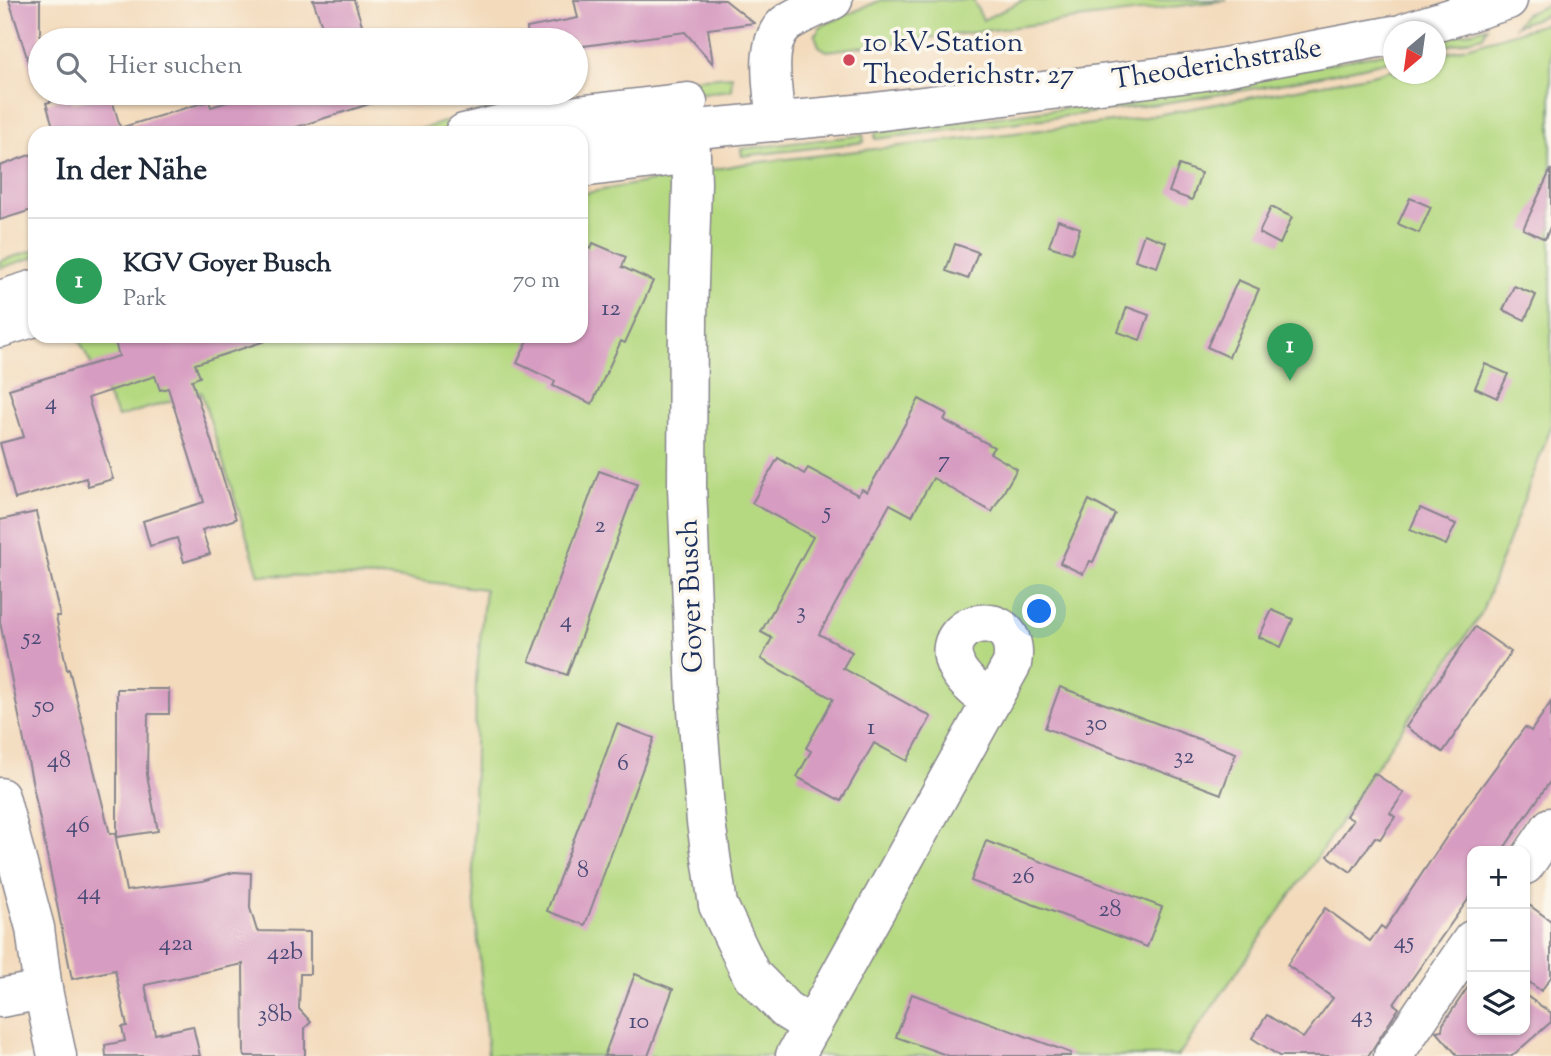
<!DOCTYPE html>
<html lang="de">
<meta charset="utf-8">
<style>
:root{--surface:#fff;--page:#f6f6f7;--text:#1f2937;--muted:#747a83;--line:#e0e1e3;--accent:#111827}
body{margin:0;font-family:"Sorts Mill Goudy",serif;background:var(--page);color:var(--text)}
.controls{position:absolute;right:21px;bottom:21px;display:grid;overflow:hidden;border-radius:14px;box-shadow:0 2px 5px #0004}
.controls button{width:63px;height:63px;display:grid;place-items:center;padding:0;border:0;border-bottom:2px solid var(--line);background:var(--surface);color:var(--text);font:35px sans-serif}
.compass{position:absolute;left:1383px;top:21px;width:63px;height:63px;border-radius:50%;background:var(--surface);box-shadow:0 2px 5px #0004;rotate:209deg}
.you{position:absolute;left:1040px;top:612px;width:24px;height:24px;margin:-18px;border:5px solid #fff;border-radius:50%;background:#1a73e8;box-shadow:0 0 0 10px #1a73e833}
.badge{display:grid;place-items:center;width:46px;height:46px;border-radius:50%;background:var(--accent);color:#fff;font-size:23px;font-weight:700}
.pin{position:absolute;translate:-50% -58px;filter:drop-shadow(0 2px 4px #0008)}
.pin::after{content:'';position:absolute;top:37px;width:24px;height:21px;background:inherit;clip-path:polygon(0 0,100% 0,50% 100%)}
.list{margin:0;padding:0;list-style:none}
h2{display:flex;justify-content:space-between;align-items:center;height:91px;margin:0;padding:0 28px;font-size:30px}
h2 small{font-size:23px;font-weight:400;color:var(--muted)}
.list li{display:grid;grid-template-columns:46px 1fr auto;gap:21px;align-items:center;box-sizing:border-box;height:126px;padding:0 28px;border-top:2px solid var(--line)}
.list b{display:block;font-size:26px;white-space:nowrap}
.list p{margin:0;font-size:23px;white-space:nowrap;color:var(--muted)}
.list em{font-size:23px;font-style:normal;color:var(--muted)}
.icon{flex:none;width:38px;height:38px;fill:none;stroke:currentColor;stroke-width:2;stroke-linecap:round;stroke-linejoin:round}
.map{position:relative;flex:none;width:1551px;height:1056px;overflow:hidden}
.search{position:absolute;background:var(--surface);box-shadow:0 2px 5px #0004;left:28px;top:28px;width:560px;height:77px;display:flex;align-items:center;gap:18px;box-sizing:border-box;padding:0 24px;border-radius:38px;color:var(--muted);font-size:26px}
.panel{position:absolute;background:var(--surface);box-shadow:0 2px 5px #0004;left:28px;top:126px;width:560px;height:217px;border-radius:21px}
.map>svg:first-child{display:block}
</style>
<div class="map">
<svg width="1551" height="1056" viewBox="0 0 1551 1056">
<rect width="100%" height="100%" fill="#fbf7ec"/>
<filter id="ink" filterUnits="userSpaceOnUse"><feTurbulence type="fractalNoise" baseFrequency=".0143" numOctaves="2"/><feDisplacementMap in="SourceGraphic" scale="14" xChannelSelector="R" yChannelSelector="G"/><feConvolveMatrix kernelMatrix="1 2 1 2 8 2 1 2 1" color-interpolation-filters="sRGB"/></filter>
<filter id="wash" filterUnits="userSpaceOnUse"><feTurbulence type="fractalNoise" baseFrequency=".00686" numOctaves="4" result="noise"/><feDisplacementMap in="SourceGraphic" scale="28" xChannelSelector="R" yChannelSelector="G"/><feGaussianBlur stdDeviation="1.57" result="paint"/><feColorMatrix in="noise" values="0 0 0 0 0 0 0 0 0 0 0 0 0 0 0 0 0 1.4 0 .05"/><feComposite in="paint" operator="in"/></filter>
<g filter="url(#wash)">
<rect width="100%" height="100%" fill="#f3dabb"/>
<!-- green -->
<g fill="#b5d981" stroke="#688470" stroke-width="2">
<polygon points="881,0 973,0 983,20 1023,0 1226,0 827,51 819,46 815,35 821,26"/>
<polygon points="1551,4 1551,13 1515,26 1525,14"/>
<polygon points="1551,22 1551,427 1481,614 1375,768 1318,856 1178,1056 488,1056 473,883 476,680 485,589 388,577 259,575 201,392 118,417 77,336 581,336 581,194 743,164 1129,120 1372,75 1393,69 1394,74 1436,74 1436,56"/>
<polygon points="1487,27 1483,36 1436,49 1436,41"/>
<path d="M1393 51V60C1223 101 1049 118 875 139V133L1187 92Z"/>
<polygon points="732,76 731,90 694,94 691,79"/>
<polygon points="492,108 495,121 443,133 415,133 414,131"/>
<polygon points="863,135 864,142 742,156 741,149"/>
<polygon points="35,250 35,257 0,268 0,261"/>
</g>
<g id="blocks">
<!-- building -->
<g fill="#d79cc1">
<polygon points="9,0 40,0 40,82 35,83"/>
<polygon points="313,0 354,0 367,40 327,40"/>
<polygon points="574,0 725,0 754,23 708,29 713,64 685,32 576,47 576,40 528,40 527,28 578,18"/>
<polygon points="110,93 122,133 55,133 46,103 71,96 73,103"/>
<polygon points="257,93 387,93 388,98 278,133 124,133 123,127 209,101 211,107"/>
<polygon points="35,153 35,209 0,220 0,166"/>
<polygon points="1179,165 1201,173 1192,200 1169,192"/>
<polygon points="1551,169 1551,225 1545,239 1523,229"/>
<polygon points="1410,198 1431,207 1419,233 1398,224"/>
<polygon points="1271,207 1292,217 1280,244 1259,233"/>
<polygon points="1058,220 1080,228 1072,253 1049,246"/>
<polygon points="1144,234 1166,242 1157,267 1135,260"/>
<polygon points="593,243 626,257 622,267 653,281 625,343 621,341 592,404 553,386 555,381 517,363 530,336 581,336 581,244 591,249"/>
<polygon points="955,244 978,252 968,279 946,271"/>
<polygon points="1238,280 1259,289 1229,357 1207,347"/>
<polygon points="1514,286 1536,295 1525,320 1503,310"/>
<polygon points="1127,307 1149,315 1140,340 1118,332"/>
<polygon points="135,336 264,336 265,341 195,364 200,377 192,380 236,519 202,530 210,554 184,562 177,538 150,546 143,521 204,502 168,388 160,390 155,376 88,398 113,479 88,486 86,478 15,499 0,443 24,437 9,389 119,356 115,342"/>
<polygon points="1485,364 1508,374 1497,398 1475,388"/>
<polygon points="919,399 947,414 944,420 994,447 990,453 1017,469 992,512 933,478 912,516 890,504 819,634 852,652 843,668 931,717 907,761 874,743 841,801 797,777 811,751 806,748 833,699 761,659 772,638 761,632 813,537 752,503 778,458 804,474 808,468 858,495 862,489 867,492"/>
<polygon points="599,471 637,484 567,675 529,661"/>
<polygon points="1089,500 1115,514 1093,562 1090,561 1083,574 1060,563"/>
<polygon points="1420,508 1456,524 1446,545 1410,530"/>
<polygon points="36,512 60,616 56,616 67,670 69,669 110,834 115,833 126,891 203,881 234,872 251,873 250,908 257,931 310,932 310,974 300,974 299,1009 311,1022 305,1028 305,1056 244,1056 243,964 145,985 155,1034 193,1026 200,1056 106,1056 105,1045 125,1041 122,1027 127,1026 115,970 72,979 0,622 0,520"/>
<polygon points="1272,610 1293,619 1281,647 1259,637"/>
<polygon points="1475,627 1511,652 1443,752 1406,727"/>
<polygon points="1060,687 1236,753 1221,794 1045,728"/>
<polygon points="117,689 169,689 169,714 148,714 147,775 158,831 117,837"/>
<polygon points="1551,702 1551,780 1502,851 1472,851 1472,894 1394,1004 1399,1008 1368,1056 1279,1056 1252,1038 1267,1015 1303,1038 1333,998 1287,965 1325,908 1370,941 1381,926 1385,929 1467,806 1525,727 1531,731"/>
<polygon points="617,724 654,738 585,925 547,911"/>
<polygon points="1374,773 1404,793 1390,813 1395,817 1380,839 1375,837 1351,872 1328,856 1353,820 1346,816"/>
<polygon points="986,841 1162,907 1147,947 971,881"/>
<polygon points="1525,902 1551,921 1551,977 1541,991 1525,979"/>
<polygon points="635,974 673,989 648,1056 604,1056"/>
<polygon points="1472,981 1472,1030 1525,1030 1525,995 1551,1013 1551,1022 1512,1056 1458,1056 1436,1031 1442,1030 1443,1024"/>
<polygon points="912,994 1071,1053 1070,1056 949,1056 896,1037"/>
</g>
</g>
</g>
<g filter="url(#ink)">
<use href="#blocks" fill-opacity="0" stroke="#87848c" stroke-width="2"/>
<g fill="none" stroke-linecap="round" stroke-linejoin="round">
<defs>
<g id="minor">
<polyline points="1406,32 1508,0"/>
<path d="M776 122C774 95 761 40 788 22 802 13 818 7 833 0"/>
<polyline points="690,129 692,183 688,318 687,487 696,698 706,822 718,905 751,974 786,1010 812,1026"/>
<polyline points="464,133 502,124 688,102"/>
<polyline points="581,140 866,113 1198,72 1394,35"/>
<polyline points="581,168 669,157"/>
<polyline points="0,300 35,289"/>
<polyline points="0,328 35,317"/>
<polyline points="0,797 35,928 43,990 57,1056"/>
<polyline points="1525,865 1551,827"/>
<polyline points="0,998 43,990"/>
<path d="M795 1056 1012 664C1023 601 934 619 956 666 962 680 978 691 989 702"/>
<polyline points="1393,1056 1472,940"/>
</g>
</defs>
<!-- minor casing -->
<use href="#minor" stroke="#87848c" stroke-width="41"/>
<!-- minor -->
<use href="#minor" stroke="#fff" stroke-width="38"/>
</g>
</g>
<!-- markers -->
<circle fill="#d1495b" stroke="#fbf7ec" stroke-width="2.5" cx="849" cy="60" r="7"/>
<g text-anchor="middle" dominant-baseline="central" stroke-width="7" stroke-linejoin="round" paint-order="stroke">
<!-- number labels -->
<g font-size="24" fill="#4a4a77">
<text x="611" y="309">12</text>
<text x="51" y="403">4</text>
<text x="944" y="461">7</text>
<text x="827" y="512">5</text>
<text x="600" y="526">2</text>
<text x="801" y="612">3</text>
<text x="566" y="621">4</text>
<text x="32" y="638">52</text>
<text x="44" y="706">50</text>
<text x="1096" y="724">30</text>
<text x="871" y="728">1</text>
<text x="1184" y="757">32</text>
<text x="59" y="761">48</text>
<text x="623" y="764">6</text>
<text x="78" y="826">46</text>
<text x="583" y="871">8</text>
<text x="1023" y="877">26</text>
<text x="89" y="893">44</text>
<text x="1110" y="910">28</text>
<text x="1404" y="942">45</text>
<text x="176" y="944">42a</text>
<text x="285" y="953">42b</text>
<text x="275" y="1015">38b</text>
<text x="1362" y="1016">43</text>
<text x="639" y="1022">10</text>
</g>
<!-- poi labels -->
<g font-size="28" fill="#1b2f5e" stroke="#fbf7ec" text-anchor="start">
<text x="863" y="44">10 kV-Station<tspan x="863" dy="32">Theoderichstr. 27</tspan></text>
</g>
<!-- street labels -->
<g font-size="28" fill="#1b2f5e" stroke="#fbf7ec">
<text transform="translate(1217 65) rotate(-9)">Theoderichstraße</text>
<text transform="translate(692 596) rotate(-92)">Goyer Busch</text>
</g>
</g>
</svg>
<div class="controls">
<button>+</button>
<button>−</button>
<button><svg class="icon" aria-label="layers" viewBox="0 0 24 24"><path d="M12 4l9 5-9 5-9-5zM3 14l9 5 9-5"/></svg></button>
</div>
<svg class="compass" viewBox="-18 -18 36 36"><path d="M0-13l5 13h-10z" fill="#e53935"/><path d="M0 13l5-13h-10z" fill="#747a83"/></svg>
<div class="you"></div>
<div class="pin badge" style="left:1290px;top:381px;background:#2e9e5b">1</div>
<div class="search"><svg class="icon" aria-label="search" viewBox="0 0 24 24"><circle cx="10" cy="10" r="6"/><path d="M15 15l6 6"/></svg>Hier suchen</div>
<section class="panel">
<h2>In der Nähe<small></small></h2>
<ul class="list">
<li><span class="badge" style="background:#2e9e5b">1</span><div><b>KGV Goyer Busch</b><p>Park</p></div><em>70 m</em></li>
</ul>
</section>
</div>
